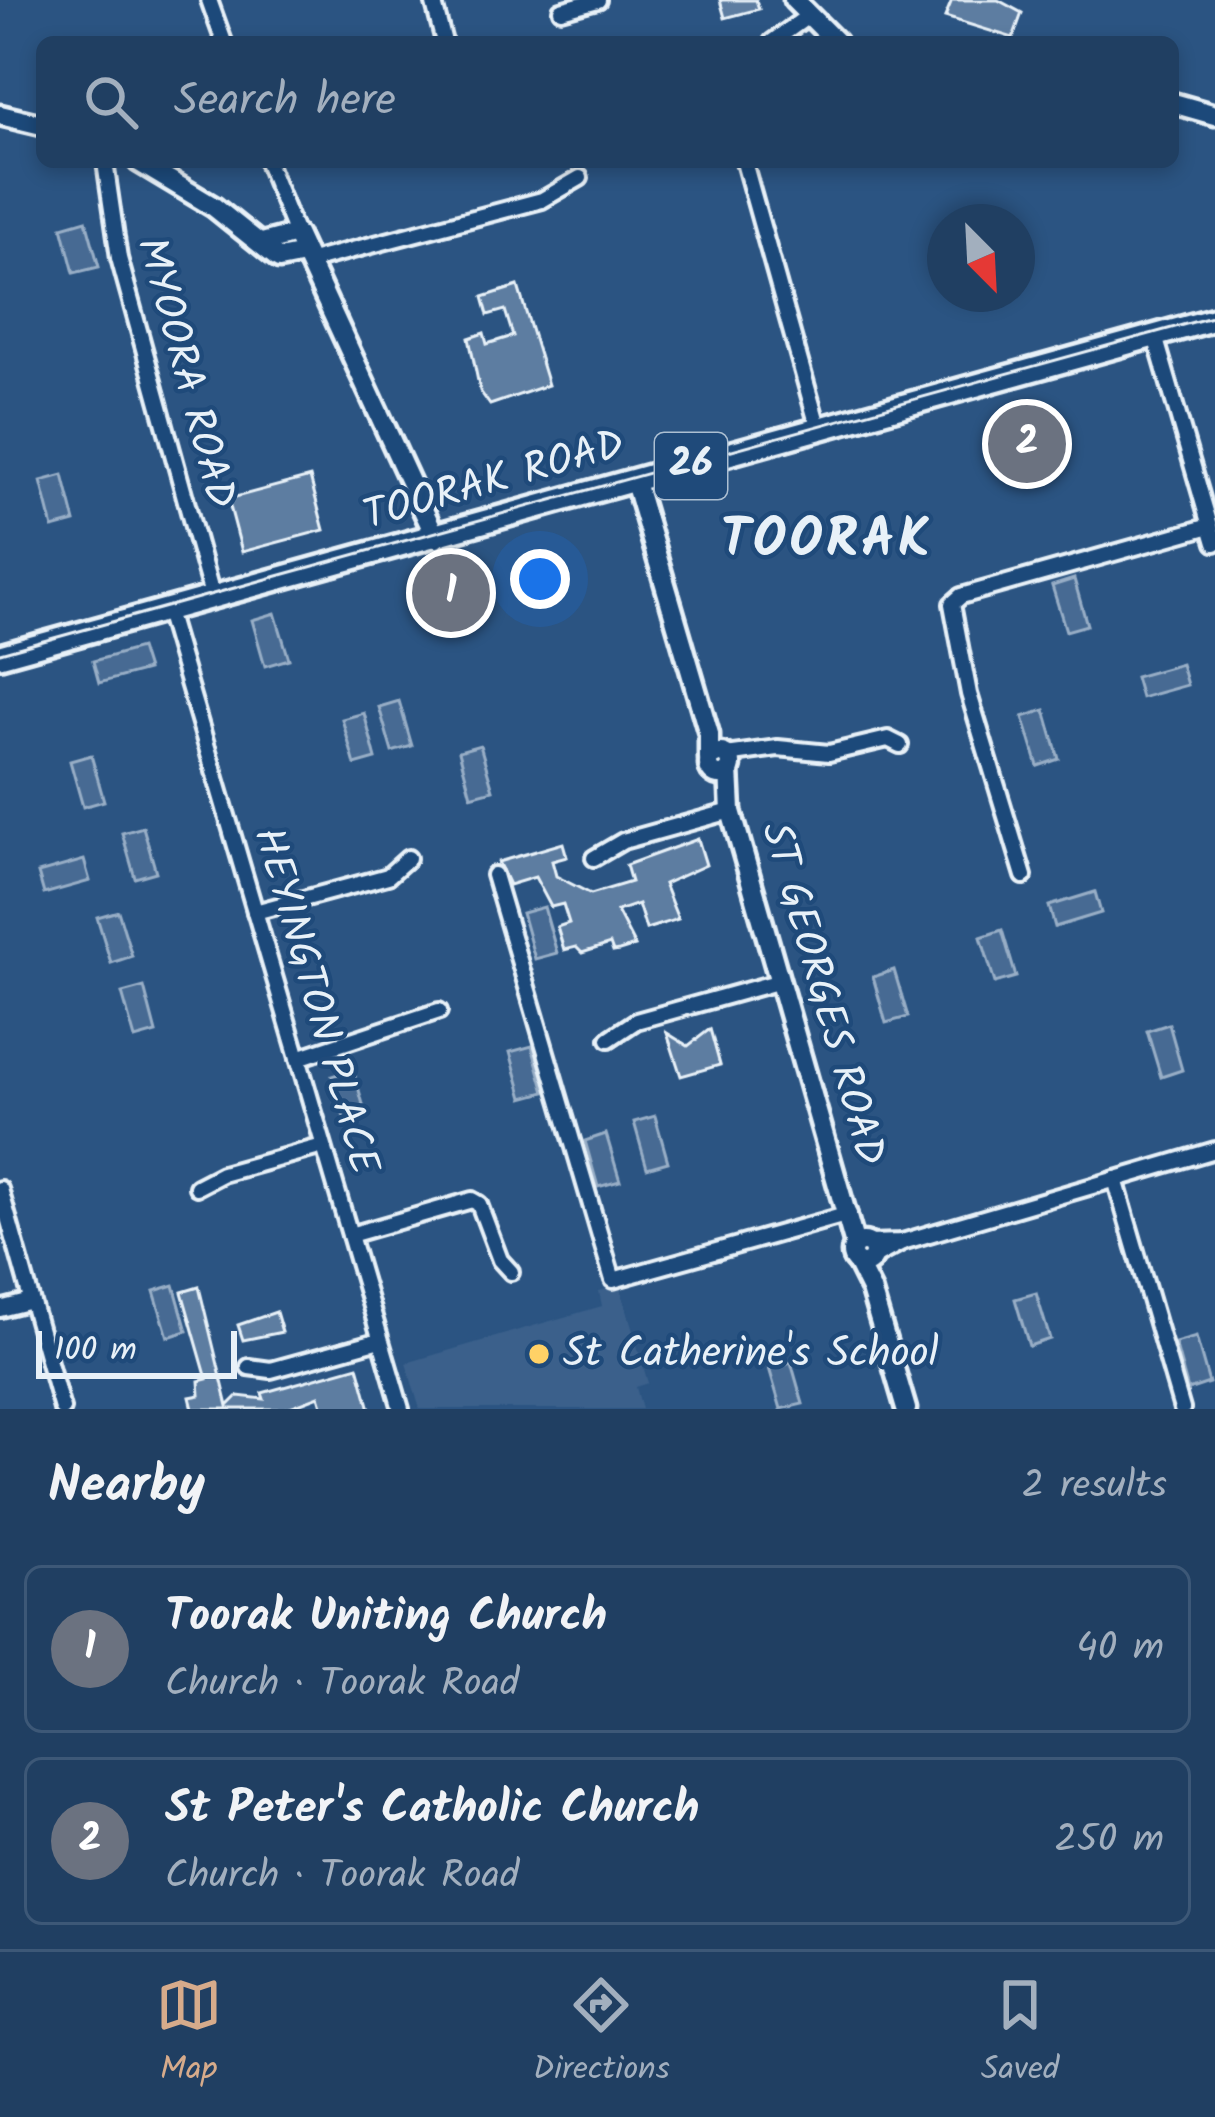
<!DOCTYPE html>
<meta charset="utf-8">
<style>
:root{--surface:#203f62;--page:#284668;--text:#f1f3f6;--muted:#a2afbe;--line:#3d5877;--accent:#d6ab8b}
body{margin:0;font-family:Kalam,sans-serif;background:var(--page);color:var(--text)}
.compass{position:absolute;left:927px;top:204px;width:108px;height:108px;border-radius:50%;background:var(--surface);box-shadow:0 6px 18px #0003;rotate:156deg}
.scale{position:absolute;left:36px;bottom:30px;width:201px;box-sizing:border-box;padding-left:12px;border:6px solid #e8f1f8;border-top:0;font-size:33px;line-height:42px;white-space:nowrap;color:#e8f1f8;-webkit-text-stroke:9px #1f4a7a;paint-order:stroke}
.you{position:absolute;left:540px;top:579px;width:42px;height:42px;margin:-30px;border:9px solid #fff;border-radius:50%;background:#1a73e8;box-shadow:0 0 0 18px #1a73e833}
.badge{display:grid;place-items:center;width:78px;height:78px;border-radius:50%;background:var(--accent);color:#fff;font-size:39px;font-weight:700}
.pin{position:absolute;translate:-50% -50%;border:6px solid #fff;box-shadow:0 3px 12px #0006}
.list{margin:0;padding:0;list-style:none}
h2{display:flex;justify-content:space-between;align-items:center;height:156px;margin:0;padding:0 48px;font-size:51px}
h2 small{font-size:39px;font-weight:400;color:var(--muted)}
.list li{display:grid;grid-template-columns:78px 1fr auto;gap:36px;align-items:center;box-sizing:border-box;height:168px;margin:0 24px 24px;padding:0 24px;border:3px solid var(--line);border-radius:18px}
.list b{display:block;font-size:45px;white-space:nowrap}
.list p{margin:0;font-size:39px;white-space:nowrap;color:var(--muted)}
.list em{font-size:39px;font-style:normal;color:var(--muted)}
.icon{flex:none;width:66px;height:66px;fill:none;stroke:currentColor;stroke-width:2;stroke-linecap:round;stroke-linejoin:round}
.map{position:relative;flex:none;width:1215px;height:1409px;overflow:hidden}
.search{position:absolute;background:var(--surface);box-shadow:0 6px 18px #0003;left:36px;right:36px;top:36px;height:132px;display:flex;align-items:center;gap:30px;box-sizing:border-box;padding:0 42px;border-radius:18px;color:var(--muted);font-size:45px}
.sheet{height:540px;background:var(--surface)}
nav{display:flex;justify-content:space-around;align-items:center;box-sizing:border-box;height:168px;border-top:3px solid var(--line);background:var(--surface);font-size:33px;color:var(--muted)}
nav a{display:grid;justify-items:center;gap:6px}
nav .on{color:var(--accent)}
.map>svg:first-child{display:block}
</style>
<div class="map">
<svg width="1215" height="1409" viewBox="0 0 1215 1409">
<rect width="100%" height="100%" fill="#2b5482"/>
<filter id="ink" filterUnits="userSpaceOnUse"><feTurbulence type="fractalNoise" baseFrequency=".00833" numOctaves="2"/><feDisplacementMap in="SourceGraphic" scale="24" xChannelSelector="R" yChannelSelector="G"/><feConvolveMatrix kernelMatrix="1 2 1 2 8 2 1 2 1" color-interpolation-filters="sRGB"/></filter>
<g filter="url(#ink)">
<!-- built -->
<polygon fill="#3a608b" points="620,1286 648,1383 636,1387 642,1409 420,1409 406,1363 602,1306 599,1291"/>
<!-- pitch -->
<g fill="#476b93" stroke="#98aec6" stroke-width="3">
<polygon points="86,220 99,267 74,273 62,227"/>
<polygon points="63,475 75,522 53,528 41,481"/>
<polygon points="1074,579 1087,625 1066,631 1052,586"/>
<polygon points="275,613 289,659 265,666 252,620"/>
<polygon points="140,648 147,670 99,683 93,661"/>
<polygon points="1181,664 1187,685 1141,698 1135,677"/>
<polygon points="399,701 412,746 392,752 379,707"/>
<polygon points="1045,710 1059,759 1038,766 1023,717"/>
<polygon points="364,713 376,759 355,765 342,719"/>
<polygon points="480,745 493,790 471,796 459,751"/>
<polygon points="91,755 104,801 83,807 70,761"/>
<polygon points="143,827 156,872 135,878 122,833"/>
<polygon points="84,860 90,881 44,894 38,873"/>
<polygon points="1095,892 1101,913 1055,927 1049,906"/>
<polygon points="544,907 557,953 535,959 522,913"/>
<polygon points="118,911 132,956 111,963 97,917"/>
<polygon points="1002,930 1016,977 995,983 981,937"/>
<polygon points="894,970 908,1017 886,1023 873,977"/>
<polygon points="144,987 156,1033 135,1039 122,993"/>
<polygon points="1169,1024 1182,1070 1161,1077 1147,1031"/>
<polygon points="532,1046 545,1092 523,1098 510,1052"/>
<polygon points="353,1069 366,1115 345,1121 332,1076"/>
<polygon points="655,1116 668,1162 647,1168 634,1122"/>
<polygon points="606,1134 620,1181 598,1187 585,1141"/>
<polygon points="174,1285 187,1331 168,1337 154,1291"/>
<polygon points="1036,1293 1050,1339 1029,1346 1015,1299"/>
<polygon points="1196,1337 1209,1383 1188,1390 1175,1343"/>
<polygon points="791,1362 803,1404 781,1409 769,1368"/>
</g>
<!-- building -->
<g fill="#5d7da1" stroke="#e8f1f8" stroke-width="3">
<polygon points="720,0 756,0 759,9 725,18"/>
<polygon points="952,0 998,0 1022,13 1013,38 945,17"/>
<polygon points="518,286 548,385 490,405 480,391 469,338 484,333 487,344 513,336 505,310 488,315 483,297"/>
<polygon points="310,477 324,530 242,552 228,499"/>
<polygon points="698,839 706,865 664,884 678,919 646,929 638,904 617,911 635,946 619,951 613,952 610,944 582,953 576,947 564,950 557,927 569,923 563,904 551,907 535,877 509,885 498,862 563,843 567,857 552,861 556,876 591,894 631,882 626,865"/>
<polygon points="710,1029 720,1065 681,1076 667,1033 688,1046"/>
<polygon points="199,1287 228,1406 238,1396 264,1399 262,1393 358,1366 370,1409 323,1409 319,1396 285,1409 193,1409 190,1397 200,1395 199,1381 207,1379 182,1292"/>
<polygon points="276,1312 282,1332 243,1340 238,1325"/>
</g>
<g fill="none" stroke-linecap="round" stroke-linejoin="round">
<defs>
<g id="street">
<polyline points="209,0 224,42"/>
<polyline points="433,0 444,42"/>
<polyline points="561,10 598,0"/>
<polyline points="772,42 808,16"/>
<polyline points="105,162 119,258 213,599"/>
<polyline points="267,162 296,234"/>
<polyline points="744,162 819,430"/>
<polyline points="307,262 542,200 580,178"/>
<polyline points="1155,336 1215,543"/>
<polyline points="167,611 401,1409"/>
<polyline points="726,755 778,748 829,753 888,739 900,745"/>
<polyline points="594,858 623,841 731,811"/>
<polyline points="494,875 613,1280 849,1214"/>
<polyline points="1024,876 969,694 952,604 961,596 1210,526"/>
<polyline points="255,912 388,876 408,858"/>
<polyline points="609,1039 636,1021 781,981"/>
<polyline points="298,1058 439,1011"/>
<polyline points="1115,1179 1182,1409"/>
<polyline points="197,1187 222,1174 323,1146"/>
<polyline points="0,1189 62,1409"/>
<polyline points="350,1235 472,1200 479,1204 500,1260 511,1272"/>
<polyline points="869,1243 902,1242 1215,1150"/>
<polyline points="874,1257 902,1242"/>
<polyline points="0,1309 31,1301"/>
<polyline points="249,1367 271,1370 380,1340"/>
</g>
<g id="secondary">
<polyline points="794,0 836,42"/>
<polyline points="1173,103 1215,115"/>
<polyline points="0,115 42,125"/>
<polyline points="139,162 214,207 279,259 304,254"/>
<polyline points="262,243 296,234 436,538"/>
<polyline points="635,482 709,734 709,758"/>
<circle cx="720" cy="764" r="11"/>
<polyline points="729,770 731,811 855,1245"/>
<circle cx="863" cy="1253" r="11"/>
<polyline points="857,1262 871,1290 906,1409"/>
</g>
<polyline id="primary" points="0,656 1215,319"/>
</defs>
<!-- street casing -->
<use href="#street" stroke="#e8f1f8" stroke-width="22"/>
<!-- secondary casing -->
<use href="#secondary" stroke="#e8f1f8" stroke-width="27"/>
<!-- primary casing -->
<use href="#primary" stroke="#e8f1f8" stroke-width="30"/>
<!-- street -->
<use href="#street" stroke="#1f4a7a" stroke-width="14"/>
<!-- secondary -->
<use href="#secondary" stroke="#1f4a7a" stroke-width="18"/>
<!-- primary -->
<use href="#primary" stroke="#1f4a7a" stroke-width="21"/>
<!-- tram -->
<polyline stroke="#e8f1f8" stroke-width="3" points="0,653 1215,316"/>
</g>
</g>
<!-- markers -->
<circle fill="#ffd166" stroke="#1f4a7a" stroke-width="4.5" cx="539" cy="1354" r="12"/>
<g text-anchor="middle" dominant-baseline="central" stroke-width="9" stroke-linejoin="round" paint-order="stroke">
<!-- shield labels -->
<rect fill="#1f4a7a" stroke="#acbfd2" stroke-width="3" x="655" y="433" width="72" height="66" rx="9"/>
<g font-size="39" font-weight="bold" fill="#e8f1f8">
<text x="691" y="466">26</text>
</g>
<!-- street labels -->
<g font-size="42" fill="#e8f1f8" stroke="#1f4a7a">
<text transform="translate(185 373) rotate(75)">MYOORA ROAD</text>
<text transform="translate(494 481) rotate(-16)">TOORAK ROAD</text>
<text transform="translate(822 994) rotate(74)">ST GEORGES ROAD</text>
<text transform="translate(315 1001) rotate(74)">HEYINGTON PLACE</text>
</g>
<!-- poi labels -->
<g font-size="42" fill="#e8f1f8" stroke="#1f4a7a" text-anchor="start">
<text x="563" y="1354">St Catherine's School</text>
</g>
<!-- district labels -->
<g font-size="54" font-weight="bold" letter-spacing="3" fill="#e8f1f8" stroke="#1f4a7a">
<text x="827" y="542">TOORAK</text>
</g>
</g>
</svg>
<svg class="compass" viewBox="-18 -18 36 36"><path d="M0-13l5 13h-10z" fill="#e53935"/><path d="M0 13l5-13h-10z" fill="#a2afbe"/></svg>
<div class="scale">100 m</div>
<div class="you"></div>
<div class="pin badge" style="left:451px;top:593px;background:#6b7280">1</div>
<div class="pin badge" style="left:1027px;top:444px;background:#6b7280">2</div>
<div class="search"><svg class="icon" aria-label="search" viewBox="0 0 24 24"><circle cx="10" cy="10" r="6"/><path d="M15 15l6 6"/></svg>Search here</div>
</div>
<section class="sheet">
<h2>Nearby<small>2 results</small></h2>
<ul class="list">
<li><span class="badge" style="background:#6b7280">1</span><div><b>Toorak Uniting Church</b><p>Church · Toorak Road</p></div><em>40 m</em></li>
<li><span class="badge" style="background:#6b7280">2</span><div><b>St Peter's Catholic Church</b><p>Church · Toorak Road</p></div><em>250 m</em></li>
</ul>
</section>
<nav>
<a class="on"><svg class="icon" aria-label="map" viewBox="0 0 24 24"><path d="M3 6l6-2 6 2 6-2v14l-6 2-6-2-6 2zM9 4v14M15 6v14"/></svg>Map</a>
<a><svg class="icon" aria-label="directions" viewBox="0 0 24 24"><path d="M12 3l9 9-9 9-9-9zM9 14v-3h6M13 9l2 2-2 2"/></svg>Directions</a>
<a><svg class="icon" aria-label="saved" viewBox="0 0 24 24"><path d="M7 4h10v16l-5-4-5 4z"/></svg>Saved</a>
</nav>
